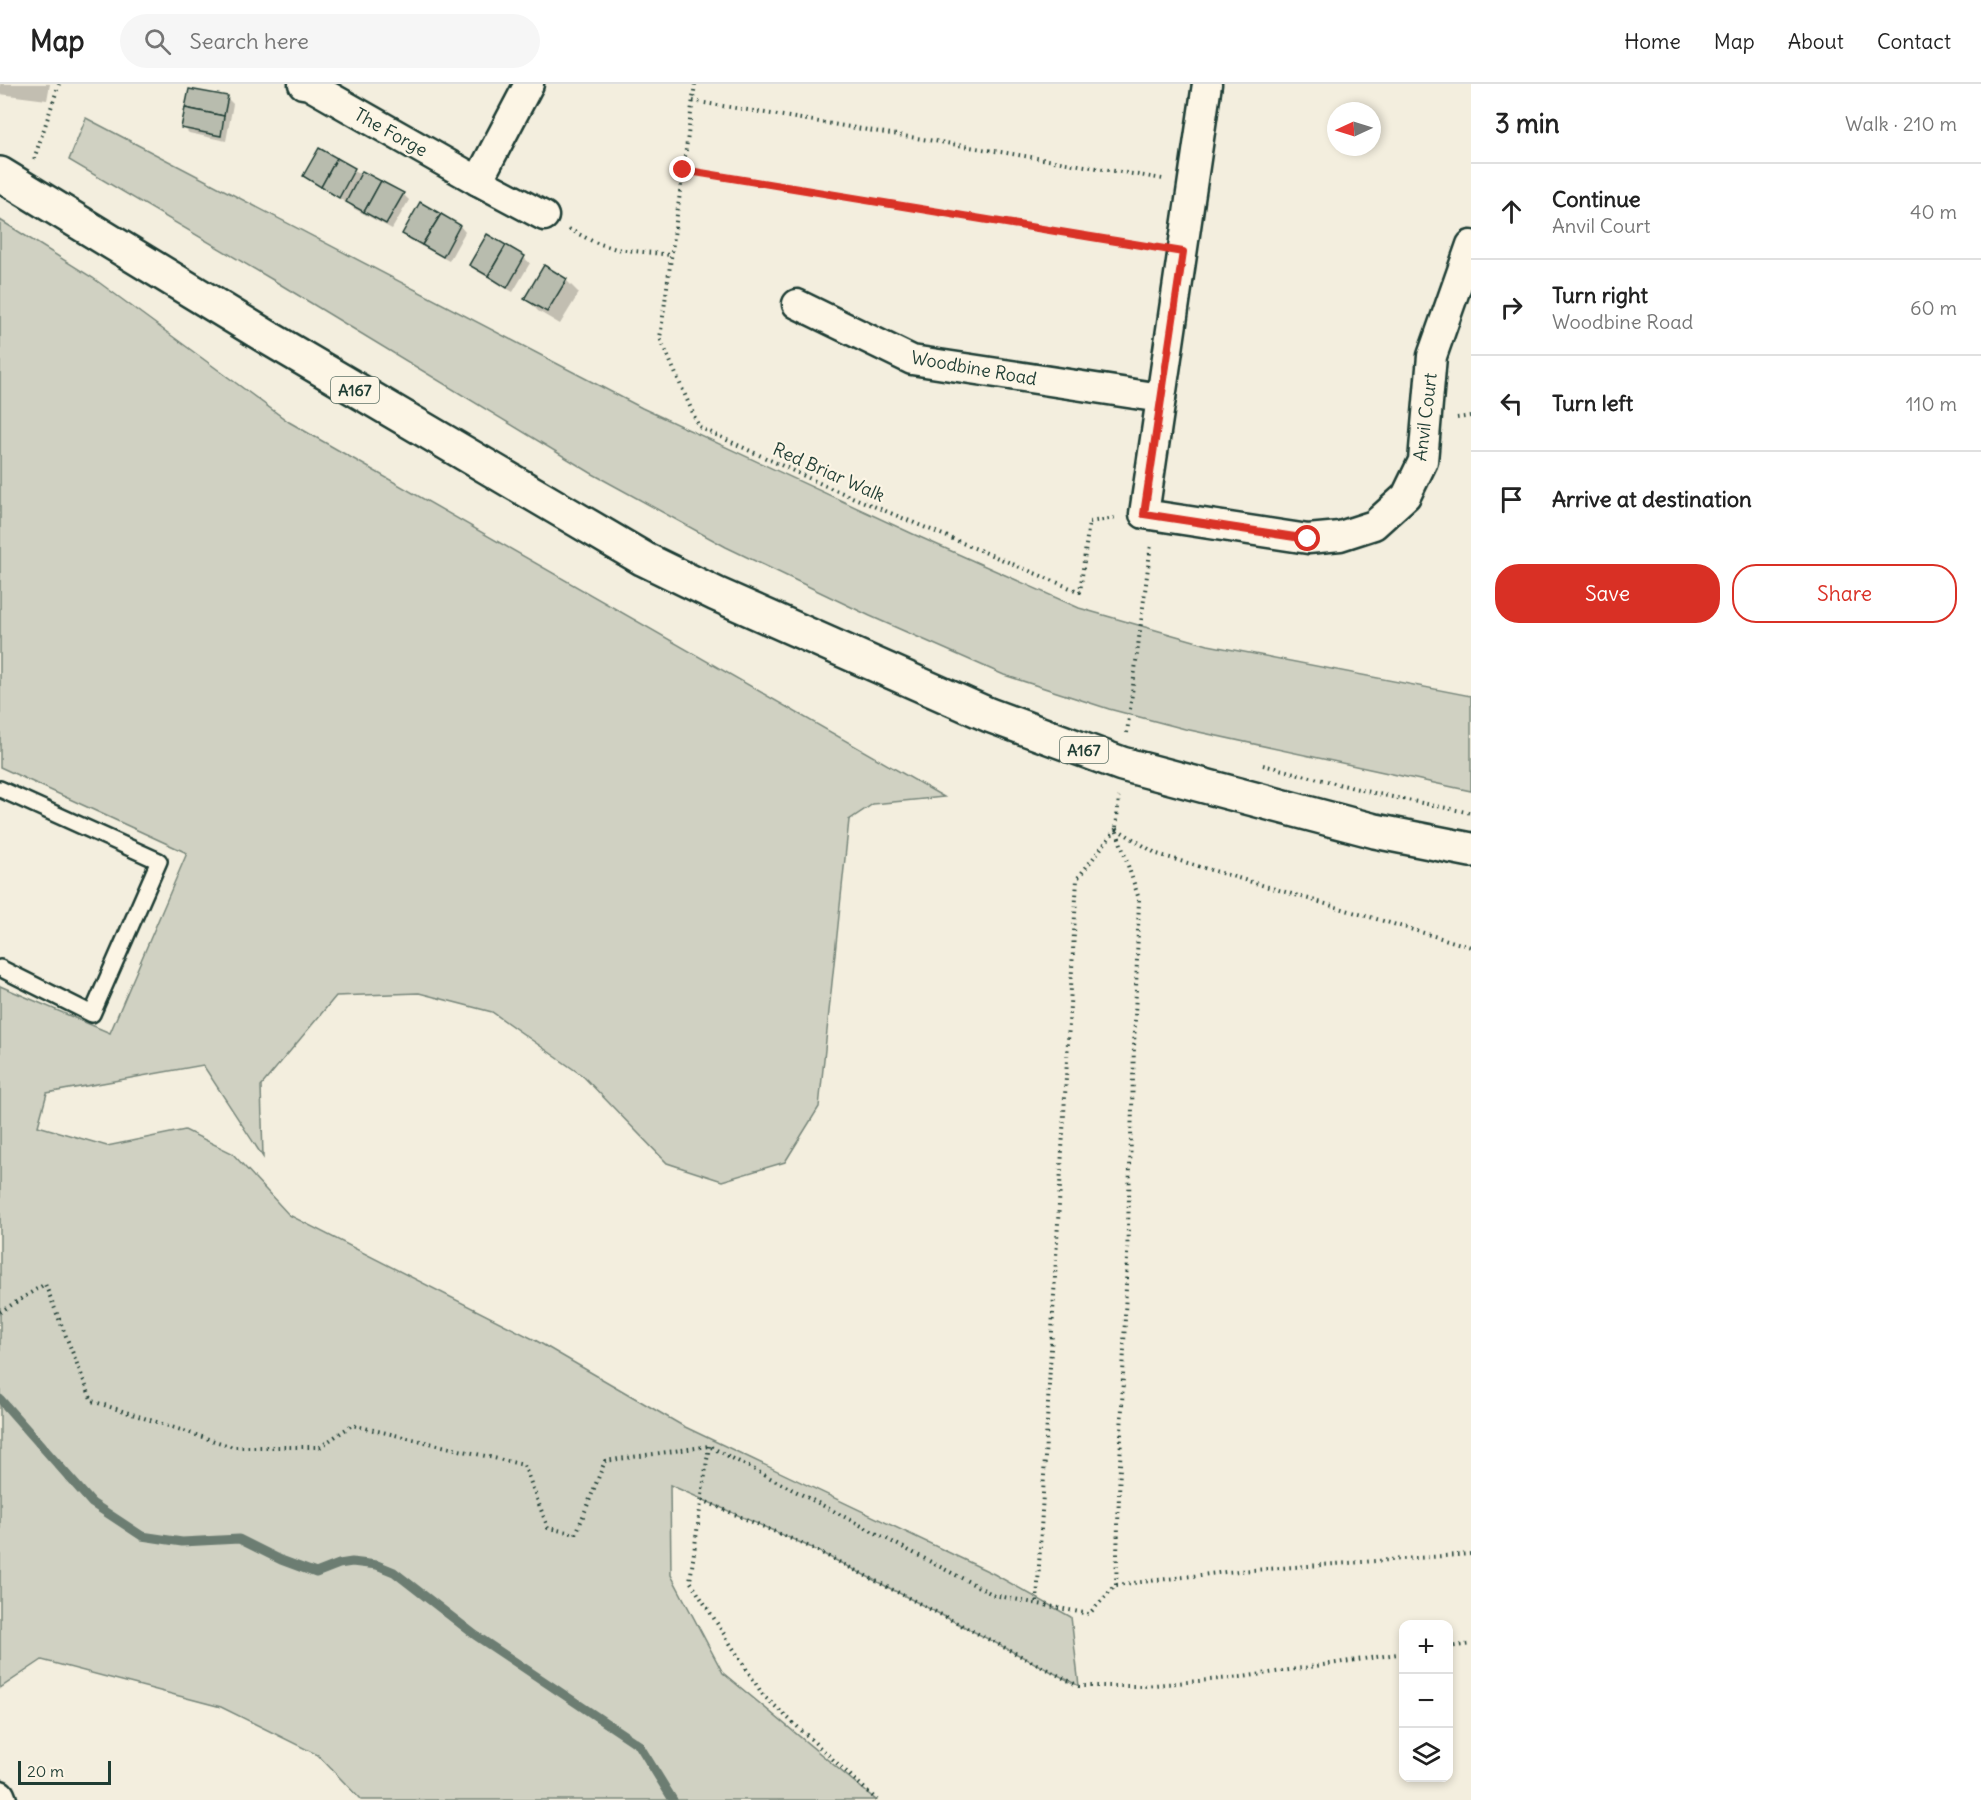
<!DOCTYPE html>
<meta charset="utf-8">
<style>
:root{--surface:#fff;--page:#f6f6f6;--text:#222;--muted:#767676;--line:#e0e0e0;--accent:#d93025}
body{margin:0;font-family:Delius,sans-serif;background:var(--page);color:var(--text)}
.controls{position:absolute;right:18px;bottom:18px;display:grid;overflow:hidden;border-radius:12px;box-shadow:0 3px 9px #0003}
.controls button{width:54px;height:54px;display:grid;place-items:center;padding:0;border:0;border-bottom:2px solid var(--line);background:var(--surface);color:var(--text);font:30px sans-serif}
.compass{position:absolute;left:1327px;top:18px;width:54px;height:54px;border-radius:50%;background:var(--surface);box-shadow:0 3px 9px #0003;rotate:266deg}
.scale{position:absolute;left:18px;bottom:15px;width:93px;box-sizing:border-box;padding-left:6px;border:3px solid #1f3d34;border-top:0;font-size:16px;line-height:21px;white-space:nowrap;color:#1f3d34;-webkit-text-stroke:4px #fcf5e5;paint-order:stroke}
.stop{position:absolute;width:18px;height:18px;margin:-14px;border:4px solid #d93025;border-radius:50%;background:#fff}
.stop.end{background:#d93025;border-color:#fff;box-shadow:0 2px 6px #0008}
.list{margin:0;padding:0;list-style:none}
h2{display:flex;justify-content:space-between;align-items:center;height:78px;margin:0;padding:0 24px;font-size:26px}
h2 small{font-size:20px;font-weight:400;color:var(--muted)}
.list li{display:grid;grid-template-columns:39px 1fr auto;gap:18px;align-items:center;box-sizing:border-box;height:96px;padding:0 24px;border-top:2px solid var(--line)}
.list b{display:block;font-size:22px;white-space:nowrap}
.list p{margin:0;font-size:20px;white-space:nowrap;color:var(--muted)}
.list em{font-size:20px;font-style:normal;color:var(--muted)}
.actions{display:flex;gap:12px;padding:18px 24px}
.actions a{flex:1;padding:14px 0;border:2px solid var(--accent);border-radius:24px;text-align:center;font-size:21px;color:var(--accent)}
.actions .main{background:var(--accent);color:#fff}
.icon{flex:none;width:33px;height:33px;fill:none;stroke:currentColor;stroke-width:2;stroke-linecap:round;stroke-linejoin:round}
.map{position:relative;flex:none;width:1471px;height:1716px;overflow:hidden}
header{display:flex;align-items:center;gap:36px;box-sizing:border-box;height:84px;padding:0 30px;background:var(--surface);border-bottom:2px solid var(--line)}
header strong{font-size:28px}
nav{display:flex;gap:33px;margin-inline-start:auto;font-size:21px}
.search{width:420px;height:54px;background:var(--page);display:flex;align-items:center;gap:15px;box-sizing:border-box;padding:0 21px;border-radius:33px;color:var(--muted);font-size:22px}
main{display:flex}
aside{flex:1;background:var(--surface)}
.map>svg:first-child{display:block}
</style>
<header>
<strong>Map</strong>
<div class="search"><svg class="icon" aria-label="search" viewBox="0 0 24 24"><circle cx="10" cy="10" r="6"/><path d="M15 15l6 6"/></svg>Search here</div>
<nav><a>Home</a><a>Map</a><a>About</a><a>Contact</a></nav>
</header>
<main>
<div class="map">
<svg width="1471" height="1716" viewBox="0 0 1471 1716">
<rect width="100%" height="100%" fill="#f3eede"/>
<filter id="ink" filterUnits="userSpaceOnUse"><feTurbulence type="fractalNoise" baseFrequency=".0167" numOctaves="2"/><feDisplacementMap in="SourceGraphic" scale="12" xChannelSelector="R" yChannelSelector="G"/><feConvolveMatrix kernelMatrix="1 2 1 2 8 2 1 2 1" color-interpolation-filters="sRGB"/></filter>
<g filter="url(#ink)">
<!-- green -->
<g fill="#d0d1c2" stroke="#78877b" stroke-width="1.5">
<polygon points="86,34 642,324 913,450 1079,524 1208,561 1471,612 1471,707 1185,645 1109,625 1004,591 870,532 726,463 591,389 273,196 69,76"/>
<polygon points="0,136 93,194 289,338 944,713 873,720 849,736 819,1023 785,1078 722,1097 667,1079 583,992 492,928 419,909 336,912 261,1002 263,1073 203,981 47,1009 38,1042 107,1062 185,1046 232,1069 289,1131 535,1256 683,1342 994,1490 1071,1533 1079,1602 810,1463 670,1401 671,1491 723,1589 876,1716 361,1716 318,1671 221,1623 42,1576 0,1604 0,902 110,949 187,769 0,683"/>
</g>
<!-- shadow -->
<g fill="#0003">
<polygon points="0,0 50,0 47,16 0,10"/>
<polygon points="227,14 233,20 226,57 189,49 183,43"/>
<polygon points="354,86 361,92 403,110 409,116 392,145 353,124 346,116 345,118 310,97 304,92"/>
<polygon points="421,120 460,142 465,148 449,177 410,156 404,150"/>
<polygon points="524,174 530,179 513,208 477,187 471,181"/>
<polygon points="566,196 579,209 560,240 538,227 526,214"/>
</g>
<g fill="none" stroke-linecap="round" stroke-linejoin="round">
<!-- stream -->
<polyline stroke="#6c7d72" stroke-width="9" points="0,1315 92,1419 142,1452 182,1458 239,1455 281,1476 316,1489 339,1480 352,1478 377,1481 394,1488 475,1551 639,1661 673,1716"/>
</g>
<!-- building -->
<g fill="#b8bcae" stroke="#1f3d34" stroke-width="1.5">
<polygon points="189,5 228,12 224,32 185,24"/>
<polygon points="185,24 224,32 221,52 181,44"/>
<polygon points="319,64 337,74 321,103 303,92"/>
<polygon points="337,74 355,84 339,114 321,103"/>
<polygon points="362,87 381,97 364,128 346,118"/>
<polygon points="381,97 404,109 386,140 364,128"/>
<polygon points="420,118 441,130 422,161 402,150"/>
<polygon points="441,130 460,141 443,173 422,161"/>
<polygon points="487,150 506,161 488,192 469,181"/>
<polygon points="506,161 525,172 507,204 488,192"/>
<polygon points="544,181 567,195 547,228 524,215"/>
</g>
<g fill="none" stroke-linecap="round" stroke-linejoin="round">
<defs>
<polyline id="lane" points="0,705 159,777 92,930 0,884"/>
<g id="street">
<polyline points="303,0 309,1 478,97 529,0"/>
<polyline points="1207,0 1144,430 1308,455 1340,452 1374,441 1406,412 1423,377 1432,272 1471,161"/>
<polyline points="478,97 544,132"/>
<polyline points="797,220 912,276 1161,314"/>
<polyline points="0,1711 2,1716"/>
</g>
<polyline id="highway" points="0,90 267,253 559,425 644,475 716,510 989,631 1122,680 1375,747 1471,766"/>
</defs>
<!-- lane casing -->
<use href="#lane" stroke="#1f3d34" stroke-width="20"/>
<!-- street casing -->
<use href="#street" stroke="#1f3d34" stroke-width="33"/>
<!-- highway casing -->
<use href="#highway" stroke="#1f3d34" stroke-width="38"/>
<!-- path -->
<g stroke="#1f3d34" stroke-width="4" stroke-dasharray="1.5 4.5" stroke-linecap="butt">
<polyline points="695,0 660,254 699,343 828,403 1080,508 1089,438 1116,434"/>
<polyline points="693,17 1163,95"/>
<polyline points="34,75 59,0"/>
<polyline points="683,86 1153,163"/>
<polyline points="569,145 594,158 616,165 671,171"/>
<polyline points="1457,334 1471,332"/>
<polyline points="1127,649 1151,460"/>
<polyline points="1263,681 1378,710 1471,729"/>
<polyline points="1117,745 1157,770 1471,863"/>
<polyline points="0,1228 45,1200 92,1317 233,1363 320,1363 352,1341 524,1381 548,1444 576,1450 605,1377 709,1362 994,1511 1089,1530 1116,1501 1226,1488 1471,1470"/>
<polyline points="709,1362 690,1497 763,1611 877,1716"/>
<polyline points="702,1416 810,1463 1079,1602 1144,1602 1242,1593 1404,1569"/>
<polyline points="1116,1501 1139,815 1116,745 1119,713"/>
<polyline points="1037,1518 1077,795 1116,745"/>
<polyline points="1448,1563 1471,1560"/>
</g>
<!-- lane -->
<use href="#lane" stroke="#fcf5e5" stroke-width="15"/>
<!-- street -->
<use href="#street" stroke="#fcf5e5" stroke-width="28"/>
<!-- highway -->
<use href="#highway" stroke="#fcf5e5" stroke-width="33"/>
</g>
</g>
<g fill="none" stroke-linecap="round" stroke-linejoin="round" filter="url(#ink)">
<!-- route -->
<polyline stroke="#d93025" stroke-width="8" points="683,86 1183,168 1144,430 1308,455"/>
</g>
<g text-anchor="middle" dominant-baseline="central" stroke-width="4.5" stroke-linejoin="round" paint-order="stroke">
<!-- shield labels -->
<g fill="#fcf5e5" stroke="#617469" stroke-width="1.5">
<rect x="331" y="293" width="48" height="26" rx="4.5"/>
<rect x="1060" y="653" width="48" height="26" rx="4.5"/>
</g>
<g font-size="16" font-weight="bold" fill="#1f3d34">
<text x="355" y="306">A167</text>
<text x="1084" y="666">A167</text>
</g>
<!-- street labels -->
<g font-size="18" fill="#1f3d34" stroke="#fcf5e5">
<text transform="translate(391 48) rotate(29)">The Forge</text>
<text transform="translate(974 284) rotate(10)">Woodbine Road</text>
<text transform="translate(1425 333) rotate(-83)">Anvil Court</text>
<text transform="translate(829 388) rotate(24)">Red Briar Walk</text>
</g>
</g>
</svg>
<div class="controls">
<button>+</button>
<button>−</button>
<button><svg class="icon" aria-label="layers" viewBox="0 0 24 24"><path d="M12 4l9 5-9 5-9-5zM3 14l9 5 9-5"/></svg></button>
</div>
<svg class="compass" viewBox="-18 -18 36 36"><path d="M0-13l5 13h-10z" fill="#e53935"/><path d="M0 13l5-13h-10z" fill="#767676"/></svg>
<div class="scale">20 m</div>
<div class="stop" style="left:1308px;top:455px"></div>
<div class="stop end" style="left:683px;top:86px"></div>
</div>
<aside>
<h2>3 min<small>Walk · 210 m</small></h2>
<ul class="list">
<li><svg class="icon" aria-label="ahead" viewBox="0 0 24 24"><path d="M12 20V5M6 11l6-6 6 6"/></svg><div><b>Continue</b><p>Anvil Court</p></div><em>40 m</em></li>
<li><svg class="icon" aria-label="right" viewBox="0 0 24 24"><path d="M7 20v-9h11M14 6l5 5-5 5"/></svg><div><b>Turn right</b><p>Woodbine Road</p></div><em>60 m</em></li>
<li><svg class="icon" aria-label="left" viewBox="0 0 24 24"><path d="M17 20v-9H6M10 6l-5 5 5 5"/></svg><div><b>Turn left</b></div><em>110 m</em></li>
<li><svg class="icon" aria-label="arrive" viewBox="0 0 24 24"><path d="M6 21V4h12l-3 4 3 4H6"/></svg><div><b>Arrive at destination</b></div></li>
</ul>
<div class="actions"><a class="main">Save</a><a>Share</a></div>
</aside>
</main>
